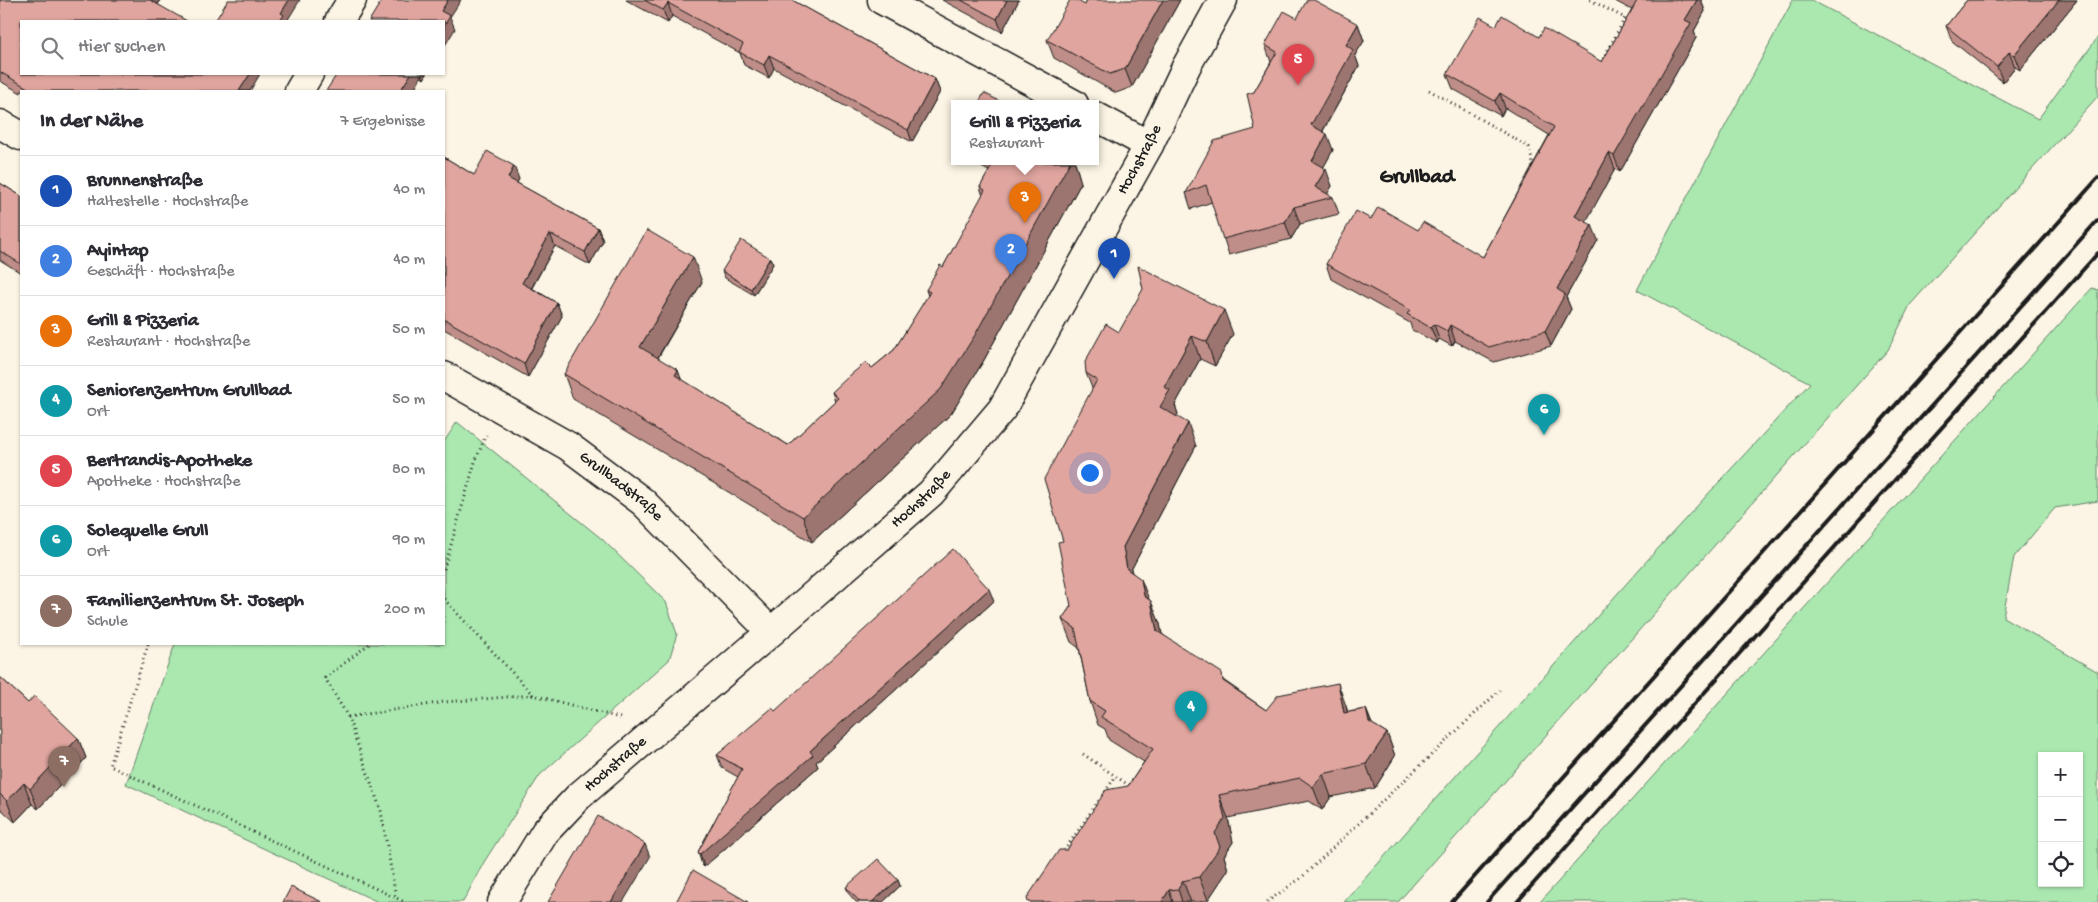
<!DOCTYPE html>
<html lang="de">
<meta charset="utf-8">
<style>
:root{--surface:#fff;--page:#f2f2f3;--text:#2b2b33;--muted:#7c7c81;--line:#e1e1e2;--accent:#d1495b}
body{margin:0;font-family:"Gochi Hand",sans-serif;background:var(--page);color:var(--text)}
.controls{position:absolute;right:15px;bottom:15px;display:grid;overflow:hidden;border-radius:0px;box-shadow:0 1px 4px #0004}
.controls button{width:45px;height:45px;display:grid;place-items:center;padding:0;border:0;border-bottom:1px solid var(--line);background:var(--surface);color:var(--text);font:25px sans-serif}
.you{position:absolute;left:1089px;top:472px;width:18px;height:18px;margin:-12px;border:4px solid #fff;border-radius:50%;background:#1a73e8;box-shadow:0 0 0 8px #1a73e833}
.badge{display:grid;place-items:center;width:32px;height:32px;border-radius:50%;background:var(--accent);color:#fff;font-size:16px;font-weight:700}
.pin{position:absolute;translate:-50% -41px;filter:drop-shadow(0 1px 2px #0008)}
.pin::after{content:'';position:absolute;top:26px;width:18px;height:15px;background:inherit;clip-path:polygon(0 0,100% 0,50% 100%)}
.popup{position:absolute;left:951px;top:100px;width:148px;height:65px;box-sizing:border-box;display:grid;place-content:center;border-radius:0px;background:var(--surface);filter:drop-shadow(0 1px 4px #0005);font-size:16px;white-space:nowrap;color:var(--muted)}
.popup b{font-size:19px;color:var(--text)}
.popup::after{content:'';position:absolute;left:50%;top:100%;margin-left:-10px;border:10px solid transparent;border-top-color:var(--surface)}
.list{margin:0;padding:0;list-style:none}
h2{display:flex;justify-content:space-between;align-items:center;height:65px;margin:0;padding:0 20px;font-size:21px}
h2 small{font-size:16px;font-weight:400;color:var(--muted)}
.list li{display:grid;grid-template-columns:32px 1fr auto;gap:15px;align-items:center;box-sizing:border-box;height:70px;padding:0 20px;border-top:1px solid var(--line)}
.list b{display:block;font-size:19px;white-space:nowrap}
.list p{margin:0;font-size:16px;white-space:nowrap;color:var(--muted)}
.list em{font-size:16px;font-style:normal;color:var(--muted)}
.icon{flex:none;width:28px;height:28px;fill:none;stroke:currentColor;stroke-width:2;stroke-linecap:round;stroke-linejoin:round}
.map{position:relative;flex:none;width:2098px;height:902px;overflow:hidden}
.search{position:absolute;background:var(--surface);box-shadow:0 1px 4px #0004;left:20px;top:20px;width:425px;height:55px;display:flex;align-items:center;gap:12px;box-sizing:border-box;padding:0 18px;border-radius:0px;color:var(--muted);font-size:19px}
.panel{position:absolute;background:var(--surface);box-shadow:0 1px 4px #0004;left:20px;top:90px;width:425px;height:555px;border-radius:0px}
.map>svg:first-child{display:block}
</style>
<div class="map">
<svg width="2098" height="902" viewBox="0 0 2098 902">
<rect width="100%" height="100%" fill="#fcf5e5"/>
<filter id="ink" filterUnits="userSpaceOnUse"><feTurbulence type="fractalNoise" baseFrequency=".02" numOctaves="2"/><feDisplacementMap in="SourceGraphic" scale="10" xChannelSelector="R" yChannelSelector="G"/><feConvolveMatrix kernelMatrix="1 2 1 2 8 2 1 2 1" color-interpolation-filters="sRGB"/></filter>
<g filter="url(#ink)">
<!-- green -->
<g fill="#aae8b0" stroke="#638266" fill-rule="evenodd">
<polygon points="1793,0 1811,0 2038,119 2098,37 2098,96 1910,305 1888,350 1398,902 1344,902 1642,566 1810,383 1637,290"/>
<path d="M2092 288 2098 290V501L2055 508 2014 557 2003 617 2098 672V902H1540ZM2042 756H2079V883H2042Z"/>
<polygon points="457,422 602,539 666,602 677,634 669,660 540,775 484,862 463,902 378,902 126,784 175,644 444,644 444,442"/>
</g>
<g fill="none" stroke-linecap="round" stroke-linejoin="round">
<defs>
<g id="minor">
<polyline points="882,0 1074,104"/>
<polyline points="339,21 352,0"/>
<polyline points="299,91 309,74"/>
<polyline points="1095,116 1149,145"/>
</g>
<g id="tertiary">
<polyline points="0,124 21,136"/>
<path id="s1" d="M444 376 568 446 643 502 771 632"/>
<path id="s2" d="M502 902 545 832 578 797 771 632 931 493 1002 409 1149 145 1186 67 1223 0"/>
</g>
</defs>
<!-- minor casing -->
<use href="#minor" stroke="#1c1c1c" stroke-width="31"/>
<!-- tertiary casing -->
<use href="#tertiary" stroke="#1c1c1c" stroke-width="31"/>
<!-- path -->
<g stroke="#1c1c1c" stroke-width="3" stroke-dasharray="1 4" stroke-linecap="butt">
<polyline points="1590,0 1625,18 1600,65"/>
<polyline points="1429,90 1529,147 1534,168"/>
<polyline points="444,569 475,462 486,435"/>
<polyline points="444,599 533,695 620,718"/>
<polyline points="148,644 110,766 396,898"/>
<polyline points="369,644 325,678 348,717 381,811 396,898 405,902"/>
<polyline points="348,717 444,702 533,695"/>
<polyline points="1083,754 1130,786"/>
<polyline points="1105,792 1116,776"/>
<polyline points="1064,851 1100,799"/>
<polyline points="1267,902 1301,878 1500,690"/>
</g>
<!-- minor -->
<use href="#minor" stroke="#fcf5e5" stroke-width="28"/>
<!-- tertiary -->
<use href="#tertiary" stroke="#fcf5e5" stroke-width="28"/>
<!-- rail -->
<g stroke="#1c1c1c" stroke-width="4">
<polyline points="1452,902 2098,178"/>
<polyline points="1487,902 2098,220"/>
<polyline points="1517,902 2098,253"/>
</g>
</g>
<!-- wall -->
<g fill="#c08e88" stroke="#1c1c1c">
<polygon points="0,0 160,0 158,4 250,91 21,91 21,93 0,81"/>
<polygon points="626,0 792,0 935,79 940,92 912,142 774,68 769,78 744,65 740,53 672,16 668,23"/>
<polygon points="942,0 1019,0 1002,32"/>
<polygon points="1180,0 1132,87 1116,93 1054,58 1047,40 1085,5"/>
<polygon points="1613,0 1701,0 1705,11 1694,31 1696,38 1620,172 1615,169 1586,221 1598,240 1566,297 1571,309 1551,346 1494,362 1455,341 1452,346 1439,339 1437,343 1412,330 1410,323 1331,279 1326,264 1371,219 1418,230 1483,257 1549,135 1505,108 1501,116 1453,89 1447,74 1496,26 1539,37 1602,62 1632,10"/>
<polygon points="1967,0 2077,0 2020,70 2015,67 2003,82 1952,41 1946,26"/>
<polygon points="1297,18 1358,24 1364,41 1355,55 1359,66 1323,131 1333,150 1323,168 1332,186 1327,194 1333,197 1339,214 1300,224 1291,239 1229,255 1212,202 1191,209 1186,193 1255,129 1254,92 1271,62 1265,45"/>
<polygon points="337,74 427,74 424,79 421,77"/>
<polygon points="444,157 474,175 519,179 517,183 598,228 603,241 590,265 555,246 532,288 557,303 562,316 528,377 444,329"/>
<polygon points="972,162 1075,162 1081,183 984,360 951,414 812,542 573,399 564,374 702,282 658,358 681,379 788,445 835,401 832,392 872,368 894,350 928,296 926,290 943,267 983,196 980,187 989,171"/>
<polygon points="0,183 21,196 21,273 0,260"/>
<polygon points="770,258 773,264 754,295 725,278 722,271"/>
<polygon points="1119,332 1233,334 1215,366 1200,359 1175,405 1178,414 1176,417 1196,446 1131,570 1132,572 1149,599 1160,624 1162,634 1226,682 1266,710 1346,706 1348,712 1366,709 1372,724 1387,733 1395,756 1375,788 1331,797 1322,810 1309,801 1228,818 1233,842 1224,856 1228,870 1208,900 1199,902 1028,902 1067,850 1128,786 1144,762 1109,740 1105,729 1098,725 1090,701 1079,648 1071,642 1062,619 1071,606 1092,388 1086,373"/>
<polygon points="994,601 816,762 818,767 704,867 702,865 698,852 738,777 722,768 717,755 775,711"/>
<polygon points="0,677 28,703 78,738 86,758 38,809 32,804 15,822 0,808"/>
<polygon points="898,880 900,886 883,902 856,902 849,894 846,887"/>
</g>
<!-- shaded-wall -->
<g fill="#9c746f" stroke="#1c1c1c">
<polygon points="150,0 160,0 154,11"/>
<polygon points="289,0 300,0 287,21 280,21 281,13"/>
<polygon points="448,0 461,0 450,17 455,29 444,47 444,26 441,11"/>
<polygon points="1007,0 1019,0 1002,32 997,19"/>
<polygon points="1163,0 1180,0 1132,87 1125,69"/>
<polygon points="1697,0 1701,0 1705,11 1694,31 1696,38 1620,172 1614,156 1685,20"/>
<polygon points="2059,0 2077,0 2020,70 2014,55"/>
<polygon points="668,3 672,16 668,23 663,10"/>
<polygon points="1358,24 1364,41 1355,55 1359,66 1317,141 1311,125 1346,45"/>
<polygon points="2009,52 2015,67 2003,82 1997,67"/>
<polygon points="769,55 774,68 769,78 764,65"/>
<polygon points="250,74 260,74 250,91 239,91"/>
<polygon points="411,74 420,74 421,77 413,91 400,91"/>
<polygon points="422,74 427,74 424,79"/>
<polygon points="935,79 940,92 912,142 908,130"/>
<polygon points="1500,93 1505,108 1501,116 1495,101"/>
<polygon points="1327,134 1333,150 1318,177 1312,161"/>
<polygon points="1609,153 1615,169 1581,231 1575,216"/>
<polygon points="1070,162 1075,162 1081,183 984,360 951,414 812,542 803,517"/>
<polygon points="514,166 519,179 512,191 508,178"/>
<polygon points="1326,169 1332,186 1324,200 1315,187"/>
<polygon points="1294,207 1300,224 1291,239 1285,222"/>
<polygon points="1592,225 1598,240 1566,297 1571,309 1551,346 1545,331 1557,289"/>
<polygon points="598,228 603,241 590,265 585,252"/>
<polygon points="550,234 555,246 527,296 522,283"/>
<polygon points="693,257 702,282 649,372 640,347"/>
<polygon points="770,258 773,264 754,295 751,289"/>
<polygon points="557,303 562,316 528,377 524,364"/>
<polygon points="1224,310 1233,334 1215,366 1207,342"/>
<polygon points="1434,324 1439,339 1437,343 1431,328"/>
<polygon points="1450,325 1455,341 1452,346 1447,331"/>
<polygon points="1192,336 1200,359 1175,405 1178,414 1168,430 1160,407 1164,387"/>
<polygon points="678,370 687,396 675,375"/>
<polygon points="1188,423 1196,446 1131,570 1136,592 1127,569 1123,547"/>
<polygon points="1141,579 1150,602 1144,596"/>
<polygon points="989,589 994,601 816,762 818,767 704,867 700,854 810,751"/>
<polygon points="1151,601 1160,624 1166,654 1157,631"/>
<polygon points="1338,683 1346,706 1353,736 1344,713"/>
<polygon points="1366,709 1375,732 1369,722"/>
<polygon points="1387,733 1395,756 1375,788 1366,764"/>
<polygon points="78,738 86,758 38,809 30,789"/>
<polygon points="1323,774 1331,797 1322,810 1313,787"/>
<polygon points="24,783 32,804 15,822 7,801"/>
<polygon points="1219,795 1228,818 1233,842 1224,856 1228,870 1208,900 1199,877 1215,833"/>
<polygon points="645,844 650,857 623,902 611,902"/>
<polygon points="898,880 900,886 883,902 872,902"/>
<polygon points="1183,881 1191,902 1182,902 1178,889"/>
<polygon points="1169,890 1173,902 1162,902"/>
</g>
<!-- building -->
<g fill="#dfa59e" stroke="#1c1c1c">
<polygon points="0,0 150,0 187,21 21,21 21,74 250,74 239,91 33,91 0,72"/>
<polygon points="228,0 289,0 281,13 284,15 280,21 215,21"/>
<polygon points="382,0 448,0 441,11 450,16 444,26 444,21 369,21"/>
<polygon points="644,0 792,0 935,79 908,130 769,55 764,65 739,52 743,44 668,3 663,10"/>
<polygon points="961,0 1007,0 997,19"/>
<polygon points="1070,0 1076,0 1085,5 1087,0 1163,0 1125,69 1110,74 1047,40"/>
<polygon points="1307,0 1314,0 1358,24 1346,45 1353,50 1311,125 1327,134 1312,161 1326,169 1315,187 1333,197 1294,207 1285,222 1223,239 1206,185 1186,193 1214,141 1255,129 1247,94 1254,92 1277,52 1265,45 1284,11 1297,18"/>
<polygon points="1636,0 1697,0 1685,20 1691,23 1614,156 1609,153 1575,216 1592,225 1557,289 1565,294 1545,331 1489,347 1450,325 1447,331 1434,324 1431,328 1407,314 1410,310 1326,264 1356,211 1371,219 1378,207 1418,230 1423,222 1483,257 1554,127 1500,93 1495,101 1447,74 1480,17 1496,26 1502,15 1539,37 1544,28 1602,62 1637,1"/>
<polygon points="1967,0 2059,0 2014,55 2009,52 1997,67 1946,26"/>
<polygon points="337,74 411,74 400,91 326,91"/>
<polygon points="984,93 1005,104 978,104"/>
<polygon points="487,151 514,166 508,178 598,228 585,252 550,234 522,283 557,303 524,364 444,319 444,157 474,175"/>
<polygon points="994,162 1070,162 975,335 941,389 803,517 564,374 647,230 693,257 640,347 678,370 675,375 788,445 838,398 832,392 848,377 866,362 872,368 894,350 930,292 926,290 940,265 943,267 985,190 980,187"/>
<polygon points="0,183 21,196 21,264 0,251"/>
<polygon points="741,240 770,258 751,289 722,271"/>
<polygon points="1138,266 1224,310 1207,342 1192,336 1164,387 1170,390 1160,407 1188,423 1123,547 1127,569 1141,579 1144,596 1151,601 1157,631 1222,673 1223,681 1266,710 1278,695 1338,683 1344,713 1366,709 1369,722 1387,733 1366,764 1323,774 1313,787 1300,778 1219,795 1225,818 1215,833 1220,847 1199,877 1183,881 1178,889 1169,890 1162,902 1028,902 1027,898 1059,850 1067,850 1106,790 1128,786 1153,749 1101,717 1105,711 1090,701 1075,628 1062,619 1071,606 1058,542 1063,541 1044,479 1097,380 1086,373 1085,362 1106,324 1119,332 1143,289"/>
<polygon points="953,549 989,589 810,751 813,755 700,854 698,852 742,769 717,755 772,708 775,711"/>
<polygon points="0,677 28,703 34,696 78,738 30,789 24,783 7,801 0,794"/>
<polygon points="598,816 645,844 611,902 548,902"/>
<polygon points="878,859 898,880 872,902 860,902 846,887"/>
<polygon points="693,870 748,902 676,902"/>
<polygon points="291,887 322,902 283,902"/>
</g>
</g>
<g text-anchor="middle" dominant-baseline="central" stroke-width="4.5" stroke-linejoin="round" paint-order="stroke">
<!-- street labels -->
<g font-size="16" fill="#1c1c1c" stroke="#fcf5e5">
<text stroke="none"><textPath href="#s2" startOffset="991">Hochstraße</textPath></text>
<text stroke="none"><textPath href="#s1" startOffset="209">Grullbadstraße</textPath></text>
<text stroke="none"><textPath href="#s2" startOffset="585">Hochstraße</textPath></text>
<text stroke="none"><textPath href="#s2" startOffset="180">Hochstraße</textPath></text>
</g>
<!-- district labels -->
<g font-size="21" font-weight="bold" fill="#1c1c1c" stroke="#fcf5e5">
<text x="1417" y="178">Grullbad</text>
</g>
</g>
</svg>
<div class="controls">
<button>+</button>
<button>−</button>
<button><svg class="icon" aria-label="locate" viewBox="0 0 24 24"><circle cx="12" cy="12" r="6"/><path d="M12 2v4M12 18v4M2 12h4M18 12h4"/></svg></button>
</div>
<div class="you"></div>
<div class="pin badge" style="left:1114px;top:279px;background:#1a4fb4">1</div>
<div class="pin badge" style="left:1011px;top:275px;background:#3f7fe0">2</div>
<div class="pin badge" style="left:1025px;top:223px;background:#e8710a">3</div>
<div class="popup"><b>Grill &amp; Pizzeria</b>Restaurant</div>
<div class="pin badge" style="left:1191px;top:732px;background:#0f9aa8">4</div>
<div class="pin badge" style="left:1298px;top:85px;background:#e0444e">5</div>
<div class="pin badge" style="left:1544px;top:435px;background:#0f9aa8">6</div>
<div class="pin badge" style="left:64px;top:787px;background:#8d6e63">7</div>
<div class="search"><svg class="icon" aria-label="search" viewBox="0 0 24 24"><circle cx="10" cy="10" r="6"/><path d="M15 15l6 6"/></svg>Hier suchen</div>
<section class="panel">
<h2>In der Nähe<small>7 Ergebnisse</small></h2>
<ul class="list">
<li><span class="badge" style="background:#1a4fb4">1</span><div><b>Brunnenstraße</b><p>Haltestelle · Hochstraße</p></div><em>40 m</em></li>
<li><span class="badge" style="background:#3f7fe0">2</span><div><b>Ayintap</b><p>Geschäft · Hochstraße</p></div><em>40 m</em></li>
<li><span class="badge" style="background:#e8710a">3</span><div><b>Grill &amp; Pizzeria</b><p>Restaurant · Hochstraße</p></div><em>50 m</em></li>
<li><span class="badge" style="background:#0f9aa8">4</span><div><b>Seniorenzentrum Grullbad</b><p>Ort</p></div><em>50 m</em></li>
<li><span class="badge" style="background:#e0444e">5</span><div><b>Bertrandis-Apotheke</b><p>Apotheke · Hochstraße</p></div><em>80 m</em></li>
<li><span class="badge" style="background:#0f9aa8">6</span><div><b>Solequelle Grull</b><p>Ort</p></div><em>90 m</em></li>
<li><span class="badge" style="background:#8d6e63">7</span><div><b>Familienzentrum St. Joseph</b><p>Schule</p></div><em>200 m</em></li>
</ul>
</section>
</div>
